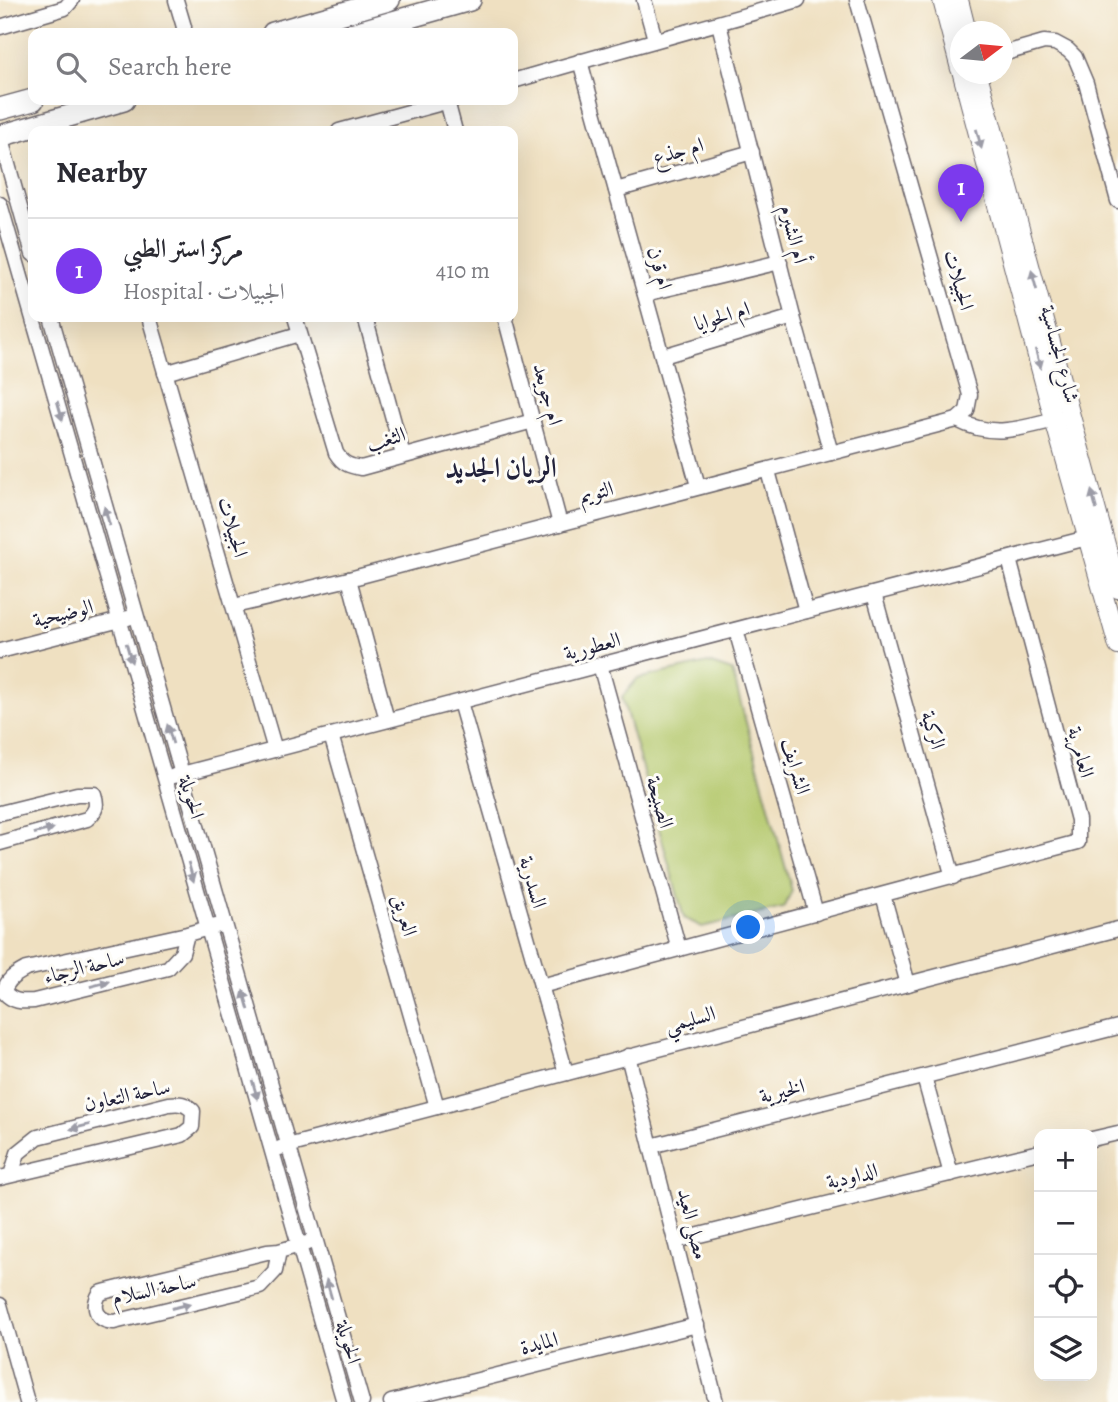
<!DOCTYPE html>
<meta charset="utf-8">
<style>
:root{--surface:#fff;--page:#f7f7f7;--text:#2b2b33;--muted:#7c7c81;--line:#e1e1e2;--accent:#7c3aed}
body{margin:0;font-family:Alegreya,Amiri,serif;background:var(--page);color:var(--text)}
.controls{position:absolute;right:21px;bottom:21px;display:grid;overflow:hidden;border-radius:14px;box-shadow:0 7px 28px #0002}
.controls button{width:63px;height:63px;display:grid;place-items:center;padding:0;border:0;border-bottom:2px solid var(--line);background:var(--surface);color:var(--text);font:35px sans-serif}
.compass{position:absolute;left:950px;top:21px;width:63px;height:63px;border-radius:50%;background:var(--surface);box-shadow:0 7px 28px #0002;rotate:74deg}
.you{position:absolute;left:749px;top:928px;width:24px;height:24px;margin:-18px;border:5px solid #fff;border-radius:50%;background:#1a73e8;box-shadow:0 0 0 10px #1a73e833}
.badge{display:grid;place-items:center;width:46px;height:46px;border-radius:50%;background:var(--accent);color:#fff;font-size:23px;font-weight:700}
.pin{position:absolute;translate:-50% -58px;filter:drop-shadow(0 2px 4px #0008)}
.pin::after{content:'';position:absolute;top:37px;width:24px;height:21px;background:inherit;clip-path:polygon(0 0,100% 0,50% 100%)}
.list{margin:0;padding:0;list-style:none}
h2{display:flex;justify-content:space-between;align-items:center;height:91px;margin:0;padding:0 28px;font-size:30px}
h2 small{font-size:23px;font-weight:400;color:var(--muted)}
.list li{display:grid;grid-template-columns:46px 1fr auto;gap:21px;align-items:center;box-sizing:border-box;height:105px;padding:0 28px;border-top:2px solid var(--line)}
.list b{display:block;font-size:26px;white-space:nowrap}
.list p{margin:0;font-size:23px;white-space:nowrap;color:var(--muted)}
.list em{font-size:23px;font-style:normal;color:var(--muted)}
.icon{flex:none;width:38px;height:38px;fill:none;stroke:currentColor;stroke-width:2;stroke-linecap:round;stroke-linejoin:round}
.map{position:relative;flex:none;width:1118px;height:1402px;overflow:hidden}
.search{position:absolute;background:var(--surface);box-shadow:0 7px 28px #0002;left:28px;top:28px;width:490px;height:77px;display:flex;align-items:center;gap:18px;box-sizing:border-box;padding:0 24px;border-radius:14px;color:var(--muted);font-size:26px}
.panel{position:absolute;background:var(--surface);box-shadow:0 7px 28px #0002;left:28px;top:126px;width:490px;height:196px;border-radius:14px}
.map>svg:first-child{display:block}
</style>
<div class="map">
<svg width="1118" height="1402" viewBox="0 0 1118 1402">
<rect width="100%" height="100%" fill="#fdfcf7"/>
<filter id="ink" filterUnits="userSpaceOnUse"><feTurbulence type="fractalNoise" baseFrequency=".0143" numOctaves="2"/><feDisplacementMap in="SourceGraphic" scale="14" xChannelSelector="R" yChannelSelector="G"/><feConvolveMatrix kernelMatrix="1 2 1 2 8 2 1 2 1" color-interpolation-filters="sRGB"/></filter>
<filter id="wash" filterUnits="userSpaceOnUse"><feTurbulence type="fractalNoise" baseFrequency=".00686" numOctaves="4" result="noise"/><feDisplacementMap in="SourceGraphic" scale="28" xChannelSelector="R" yChannelSelector="G"/><feGaussianBlur stdDeviation="1.57" result="paint"/><feColorMatrix in="noise" values="0 0 0 0 0 0 0 0 0 0 0 0 0 0 0 0 0 1.4 0 .05"/><feComposite in="paint" operator="in"/></filter>
<g filter="url(#wash)">
<rect width="100%" height="100%" fill="#efe0c1"/>
<!-- green -->
<polygon fill="#b3c76a" stroke="#6a7452" stroke-width="2" points="708,663 732,671 792,891 783,908 702,927 684,918 622,697 637,679"/>
</g>
<g filter="url(#ink)">
<g fill="none" stroke-linecap="round" stroke-linejoin="round">
<defs>
<g id="minor">
<polyline points="176,0 184,27 183,33"/>
<polyline points="644,0 655,39"/>
<polyline points="719,24 793,317 831,453"/>
<polyline points="0,27 65,8 72,0"/>
<polyline points="1002,54 1044,42 1055,43 1068,50 1075,57 1086,83 1118,201"/>
<polyline points="580,61 698,486"/>
<path d="M513 81C608 53 703 28 798 0"/>
<polyline points="447,101 455,131"/>
<polyline points="339,131 453,100"/>
<polyline points="0,136 33,254"/>
<polyline points="616,190 752,152"/>
<polyline points="0,204 344,1402"/>
<polyline points="645,294 780,262"/>
<polyline points="51,317 362,1402"/>
<polyline points="149,317 275,750"/>
<path d="M295 317 336 453C343 464 349 466 361 468L533 421"/>
<polyline points="365,317 403,455"/>
<polyline points="505,317 560,524"/>
<polyline points="663,356 793,317"/>
<polyline points="165,373 299,334"/>
<path d="M957 420C995 440 1024 427 1063 418"/>
<polyline points="768,471 806,611"/>
<polyline points="349,579 387,720"/>
<polyline points="874,594 953,877"/>
<polyline points="234,606 349,579 957,420 967,411 970,395 857,0"/>
<polyline points="736,630 816,913"/>
<polyline points="0,651 128,618"/>
<polyline points="600,665 679,949"/>
<polyline points="460,702 566,1073"/>
<polyline points="331,735 437,1107"/>
<polyline points="174,776 1087,538"/>
<path d="M0 813 77 794H94C98 806 96 811 87 819L0 843"/>
<polyline points="883,895 908,984"/>
<path d="M187 934 182 953 168 968 34 1001C21 1002 13 1002 4 992 7 979 15 975 26 969L187 934 216 926"/>
<polyline points="541,986 1078,842 1078,820 1009,559"/>
<polyline points="628,1056 716,1402"/>
<polyline points="924,1077 951,1174"/>
<polyline points="1092,1139 1118,1133"/>
<polyline points="651,1146 1118,1027"/>
<polyline points="280,1148 1118,929"/>
<path d="M0 1178 182 1135 192 1127 193 1111C185 1103 180 1103 169 1104L38 1137 18 1153 11 1175"/>
<polyline points="675,1241 1039,1152"/>
<path d="M279 1251 275 1271 260 1287 114 1322C97 1321 91 1308 100 1293L107 1291 267 1252 279 1251 307 1243"/>
<polyline points="0,1305 27,1402"/>
<polyline points="391,1402 697,1325"/>
</g>
<g id="tertiary">
<polyline points="942,0 960,69"/>
<polyline points="959,0 967,32"/>
<polyline points="962,74 1054,420 1118,646"/>
<polyline points="978,74 1118,589"/>
</g>
<g id="secondary">
<polyline points="273,33 389,0"/>
<polyline points="354,33 470,0"/>
<polyline points="0,109 33,100"/>
<polyline points="0,136 124,100"/>
</g>
</defs>
<!-- minor casing -->
<use href="#minor" stroke="#6a646a" stroke-width="17"/>
<!-- tertiary casing -->
<use href="#tertiary" stroke="#6a646a" stroke-width="20"/>
<!-- secondary casing -->
<use href="#secondary" stroke="#6a646a" stroke-width="24"/>
<!-- minor -->
<use href="#minor" stroke="#fff" stroke-width="14"/>
<!-- tertiary -->
<use href="#tertiary" stroke="#fff" stroke-width="18"/>
<!-- secondary -->
<use href="#secondary" stroke="#fff" stroke-width="21"/>
</g>
<!-- one-way arrows -->
<defs><path id="oneway-solid" d="M-6-.8H1V-3.2L6.5 0L1 3.2V.8H-6Z" transform="scale(1.75)"/></defs>
<g fill="#9c9ca7">
<use href="#oneway-solid" transform="translate(979 139) rotate(75)"/>
<use href="#oneway-solid" transform="translate(1034 280) rotate(-105)"/>
<use href="#oneway-solid" transform="translate(1038 359) rotate(75)"/>
<use href="#oneway-solid" transform="translate(60 411) rotate(74)"/>
<use href="#oneway-solid" transform="translate(1094 500) rotate(-105)"/>
<use href="#oneway-solid" transform="translate(107 516) rotate(-106)"/>
<use href="#oneway-solid" transform="translate(129 653) rotate(74)"/>
<use href="#oneway-solid" transform="translate(170 734) rotate(-106)"/>
<use href="#oneway-solid" transform="translate(44 831) rotate(-15)"/>
<use href="#oneway-solid" transform="translate(191 872) rotate(74)"/>
<use href="#oneway-solid" transform="translate(100 984) rotate(-14)"/>
<use href="#oneway-solid" transform="translate(246 1000) rotate(-106)"/>
<use href="#oneway-solid" transform="translate(255 1090) rotate(74)"/>
<use href="#oneway-solid" transform="translate(80 1127) rotate(166)"/>
<use href="#oneway-solid" transform="translate(329 1289) rotate(-106)"/>
<use href="#oneway-solid" transform="translate(181 1306) rotate(-14)"/>
</g>
</g>
<g text-anchor="middle" dominant-baseline="central" stroke-width="6" stroke-linejoin="round" paint-order="stroke">
<!-- street labels -->
<g font-size="21" fill="#22223b" stroke="#fdfcf7">
<text transform="translate(678 151) rotate(-16)">ام جذع</text>
<text transform="translate(794 234) rotate(76)">أم الشبرم</text>
<text transform="translate(660 268) rotate(74)">ام قرن</text>
<text transform="translate(959 280) rotate(74)">الجبيلات</text>
<text transform="translate(722 316) rotate(-17)">ام الحوايا</text>
<text transform="translate(1060 354) rotate(75)">شارع الجساسية</text>
<text transform="translate(548 394) rotate(75)">ام جويعد</text>
<text transform="translate(386 439) rotate(-17)">الثغب</text>
<text transform="translate(596 492) rotate(-15)">التويم</text>
<text transform="translate(233 527) rotate(74)">الجبيلات</text>
<text transform="translate(63 613) rotate(-14)">الوضيحية</text>
<text transform="translate(592 646) rotate(-15)">العطورية</text>
<text transform="translate(933 730) rotate(74)">الركية</text>
<text transform="translate(1081 752) rotate(75)">العامرية</text>
<text transform="translate(796 766) rotate(74)">الشرايف</text>
<text transform="translate(192 797) rotate(74)">الحويلة</text>
<text transform="translate(660 802) rotate(74)">الصبيحة</text>
<text transform="translate(533 882) rotate(74)">السدرية</text>
<text transform="translate(405 915) rotate(74)">العريق</text>
<text transform="translate(84 967) rotate(-14)">ساحة الرجاء</text>
<text transform="translate(690 1019) rotate(-15)">السليمي</text>
<text transform="translate(782 1091) rotate(-14)">الخيرية</text>
<text transform="translate(127 1095) rotate(-12)">ساحة التعاون</text>
<text transform="translate(852 1176) rotate(-14)">الداودية</text>
<text transform="translate(693 1224) rotate(76)">مصلى العيد</text>
<text transform="translate(154 1289) rotate(-12)">ساحة السلام</text>
<text transform="translate(349 1342) rotate(74)">الحويلة</text>
<text transform="translate(539 1343) rotate(-14)">المايدة</text>
</g>
<!-- district labels -->
<g font-size="28" font-weight="bold" fill="#22223b" stroke="#fdfcf7">
<text x="501" y="468">الريان الجديد</text>
</g>
</g>
</svg>
<div class="controls">
<button>+</button>
<button>−</button>
<button><svg class="icon" aria-label="locate" viewBox="0 0 24 24"><circle cx="12" cy="12" r="6"/><path d="M12 2v4M12 18v4M2 12h4M18 12h4"/></svg></button>
<button><svg class="icon" aria-label="layers" viewBox="0 0 24 24"><path d="M12 4l9 5-9 5-9-5zM3 14l9 5 9-5"/></svg></button>
</div>
<svg class="compass" viewBox="-18 -18 36 36"><path d="M0-13l5 13h-10z" fill="#e53935"/><path d="M0 13l5-13h-10z" fill="#7c7c81"/></svg>
<div class="you"></div>
<div class="pin badge" style="left:961px;top:222px">1</div>
<div class="search"><svg class="icon" aria-label="search" viewBox="0 0 24 24"><circle cx="10" cy="10" r="6"/><path d="M15 15l6 6"/></svg>Search here</div>
<section class="panel">
<h2>Nearby<small></small></h2>
<ul class="list">
<li><span class="badge">1</span><div><b>مركز استر الطبي</b><p>Hospital · الجبيلات</p></div><em>410 m</em></li>
</ul>
</section>
</div>
